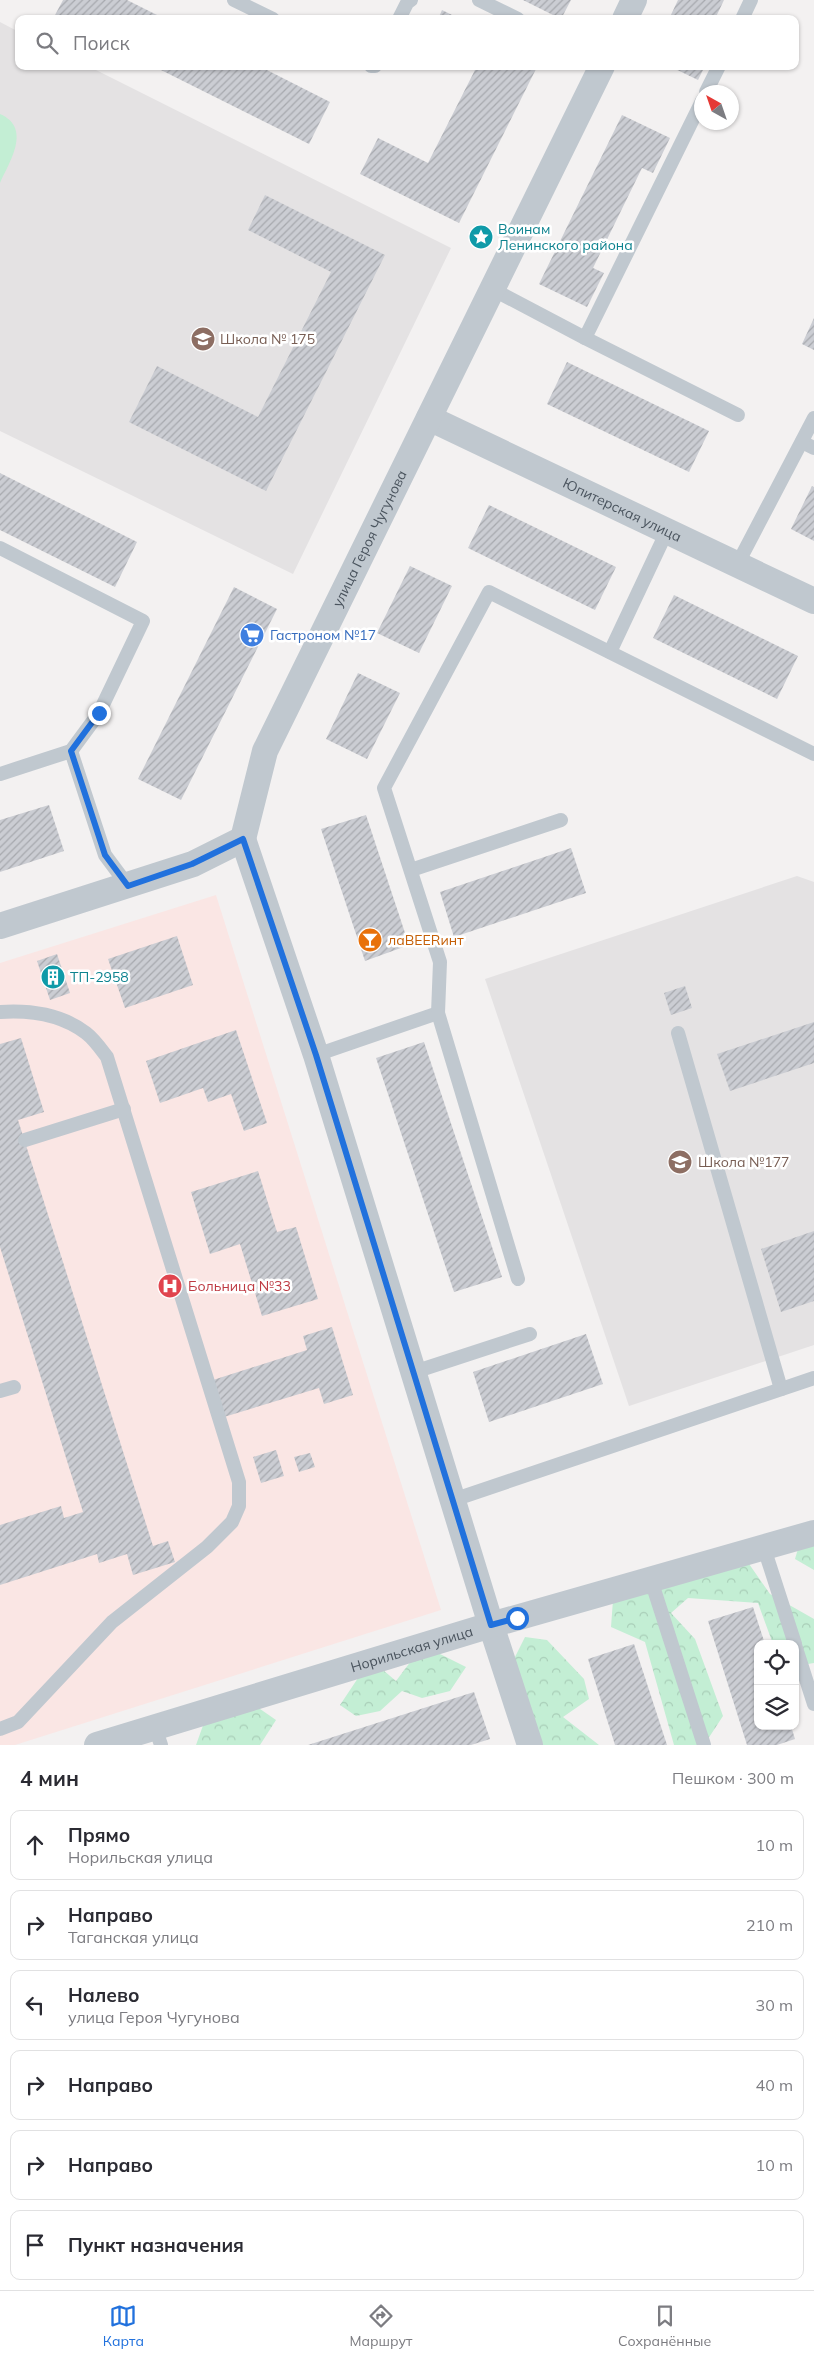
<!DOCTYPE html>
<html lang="ru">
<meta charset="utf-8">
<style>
:root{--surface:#fff;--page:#f2f2f3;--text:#2b2b33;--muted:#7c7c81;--line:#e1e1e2;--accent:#2171dd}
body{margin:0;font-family:Mulish,sans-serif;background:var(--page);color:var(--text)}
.controls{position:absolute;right:15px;bottom:15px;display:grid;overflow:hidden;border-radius:10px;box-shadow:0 1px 4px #0004}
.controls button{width:45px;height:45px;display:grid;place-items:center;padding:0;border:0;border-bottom:1px solid var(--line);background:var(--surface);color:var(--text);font:25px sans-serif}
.compass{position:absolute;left:694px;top:85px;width:45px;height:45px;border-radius:50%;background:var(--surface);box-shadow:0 1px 4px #0004;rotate:320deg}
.stop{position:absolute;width:15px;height:15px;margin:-11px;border:4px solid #2171dd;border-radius:50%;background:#fff}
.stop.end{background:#2171dd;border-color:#fff;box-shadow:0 1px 5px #0008}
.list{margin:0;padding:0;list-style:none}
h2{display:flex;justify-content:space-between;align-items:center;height:65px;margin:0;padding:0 20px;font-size:21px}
h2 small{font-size:16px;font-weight:400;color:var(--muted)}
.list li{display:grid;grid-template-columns:32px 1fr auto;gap:15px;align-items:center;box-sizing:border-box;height:70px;margin:0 10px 10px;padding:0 10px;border:1px solid var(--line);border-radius:10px}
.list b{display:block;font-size:19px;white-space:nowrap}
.list p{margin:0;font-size:16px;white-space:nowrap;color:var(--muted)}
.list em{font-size:16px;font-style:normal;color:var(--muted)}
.icon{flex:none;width:28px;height:28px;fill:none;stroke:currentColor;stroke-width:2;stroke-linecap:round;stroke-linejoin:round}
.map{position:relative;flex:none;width:814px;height:1745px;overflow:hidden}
.search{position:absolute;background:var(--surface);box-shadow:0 1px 4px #0004;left:15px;right:15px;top:15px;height:55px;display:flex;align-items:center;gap:12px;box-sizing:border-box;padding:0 18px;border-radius:10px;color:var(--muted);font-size:19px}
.sheet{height:545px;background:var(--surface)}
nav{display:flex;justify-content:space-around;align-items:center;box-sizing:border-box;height:70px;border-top:1px solid var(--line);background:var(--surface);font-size:14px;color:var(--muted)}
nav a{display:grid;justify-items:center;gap:2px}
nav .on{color:var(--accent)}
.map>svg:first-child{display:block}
</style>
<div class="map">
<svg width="814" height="1745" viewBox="0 0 814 1745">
<defs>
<pattern id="forest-crowns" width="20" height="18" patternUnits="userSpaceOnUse" patternTransform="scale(1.25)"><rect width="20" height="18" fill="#c3eed4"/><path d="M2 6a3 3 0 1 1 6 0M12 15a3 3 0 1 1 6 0" fill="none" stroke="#a9ceb8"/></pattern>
<pattern id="building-hatch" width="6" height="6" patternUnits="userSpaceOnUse" patternTransform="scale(1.25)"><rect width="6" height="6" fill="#cbcdd3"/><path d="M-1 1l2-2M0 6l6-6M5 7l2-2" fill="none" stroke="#a7a9ae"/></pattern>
</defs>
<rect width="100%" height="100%" fill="#f3f1f1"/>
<!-- education -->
<g fill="#e4e2e3">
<polygon points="0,22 19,32 19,66 88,66 451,248 293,574 0,431"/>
<polygon points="797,876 814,882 814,1345 629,1406 485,979"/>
</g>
<!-- medical -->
<polygon fill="#fae6e4" points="216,895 441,1610 15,1745 0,1745 0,963"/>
<!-- forest -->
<g fill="url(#forest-crowns)">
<polygon points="814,1528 814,1570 795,1559 803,1532"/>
<polygon points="747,1561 770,1594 814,1619 814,1663 795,1666 795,1644 773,1644 758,1603 688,1598 671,1613 695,1639 723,1716 704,1745 674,1745 645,1642 611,1627 613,1600"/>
<polygon points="525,1637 547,1640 584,1679 589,1699 563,1717 599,1745 543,1745 514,1659"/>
<polygon points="434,1651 466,1667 450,1691 422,1698 402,1691 380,1711 356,1716 340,1705 358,1678 383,1670 396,1681 411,1661"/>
<polygon points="253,1704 276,1720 260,1745 196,1745 205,1720"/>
</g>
<!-- pitch -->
<path fill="#c3eed4" d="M0 114C32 128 10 161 0 183Z"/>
<!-- building -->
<g fill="url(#building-hatch)">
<polygon points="63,0 127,0 165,19 58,19 54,17"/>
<polygon points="523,0 571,0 561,19"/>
<polygon points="678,0 724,0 715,19 669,19"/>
<polygon points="442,10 460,19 438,19"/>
<polygon points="153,66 259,66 330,102 309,144"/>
<polygon points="477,66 531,66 536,69 459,223 360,174 378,138 428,163"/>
<polygon points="669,66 705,66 698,80"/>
<polygon points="622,115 670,138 653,173 642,168 593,268 604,273 587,307 539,284"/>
<polygon points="265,195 385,255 266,491 129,422 157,366 258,417 331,272 248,230"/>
<polygon points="814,318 814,350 802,344"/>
<polygon points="567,362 709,431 689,472 547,404"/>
<polygon points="0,473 137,542 115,587 0,530"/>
<polygon points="812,486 814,487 814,541 791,529"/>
<polygon points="489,505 616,567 595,610 468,548"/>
<polygon points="410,566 452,586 419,653 377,633"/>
<polygon points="234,587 277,609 181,800 138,779"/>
<polygon points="674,595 798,656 777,699 653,638"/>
<polygon points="358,673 400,693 367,759 326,739"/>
<polygon points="49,805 64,851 0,872 0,820"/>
<polygon points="366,815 409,945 365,961 321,829"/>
<polygon points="571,848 586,893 454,937 440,892"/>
<polygon points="177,936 193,985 125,1008 108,959"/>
<polygon points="57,954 70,993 50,1000 37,961"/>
<polygon points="685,986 692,1008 671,1015 664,993"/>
<polygon points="814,1022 814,1063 730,1091 717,1054"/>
<polygon points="236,1030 267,1123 244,1131 231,1094 208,1102 203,1088 160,1103 146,1061"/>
<polygon points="21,1038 44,1112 18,1120 153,1546 168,1541 175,1562 133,1575 127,1554 99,1563 97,1554 0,1585 0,1525 61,1506 64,1518 83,1512 0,1247 0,1044"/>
<polygon points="424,1042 502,1277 454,1292 376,1058"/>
<polygon points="258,1171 277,1232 296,1227 318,1299 262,1316 240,1244 210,1254 191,1192"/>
<polygon points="814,1231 814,1301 781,1312 761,1249"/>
<polygon points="332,1327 353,1395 324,1404 319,1388 224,1417 213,1380 307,1350 303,1336"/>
<polygon points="586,1334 603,1384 489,1422 473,1372"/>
<polygon points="276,1450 284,1476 261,1483 253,1457"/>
<polygon points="310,1453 315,1467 299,1472 294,1457"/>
<polygon points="753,1607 765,1644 758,1644 758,1726 791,1726 795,1739 777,1745 747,1745 708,1621"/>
<polygon points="634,1644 667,1745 615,1745 588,1659"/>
<polygon points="474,1692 490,1739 471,1745 308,1745"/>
</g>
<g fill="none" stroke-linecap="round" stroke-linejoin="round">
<!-- service -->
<g stroke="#c0c8cf" stroke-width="14">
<polyline points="234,0 273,19"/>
<polyline points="479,0 518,19"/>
<polyline points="399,19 407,3 411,0"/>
<polyline points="742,19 751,0"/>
<polyline points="371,66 375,66"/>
<polyline points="706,92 719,66"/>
<polyline points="492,289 585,338 702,101"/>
<polyline points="585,338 738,415"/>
<polyline points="802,442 814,448"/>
<polyline points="0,548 143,621 99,713 71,751"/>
<polyline points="737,565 814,418"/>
<polyline points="610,652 667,531"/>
<polyline points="0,774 71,751 105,855 128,886"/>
<polyline points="411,870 561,820"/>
<path d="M0 1012C30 1010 61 1014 86 1033 94 1039 101 1049 107 1057L239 1482V1506L232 1522 207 1547 112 1622 18 1722 0 1729"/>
<polyline points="678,1033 781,1389"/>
<polyline points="316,1055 438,1013"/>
<polyline points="25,1140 124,1109"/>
<polyline points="518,1279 438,1013 440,962 384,788 489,592 814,754"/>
<polyline points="414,1372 530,1334"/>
<polyline points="0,1391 14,1387"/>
<polyline points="453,1500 814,1378"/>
<polyline points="764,1548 795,1644"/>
<polyline points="651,1580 704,1745"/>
<polyline points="795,1645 814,1704"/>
<polyline points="155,1727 161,1745"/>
</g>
<!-- minor -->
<g stroke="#c0c8cf" stroke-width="26">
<polyline points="625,19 634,0"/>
<path id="s1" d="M429 418 814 601"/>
<polyline points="243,839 316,1055 491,1625 530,1745"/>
<path id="s2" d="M0 926 193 864 243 839 265 751 602 66"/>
<path id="s3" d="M97 1745 491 1625 814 1533"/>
</g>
</g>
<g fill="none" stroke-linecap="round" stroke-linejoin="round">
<!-- route -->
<polyline stroke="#2171dd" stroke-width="6" points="99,713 71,751 105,855 128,886 192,864 243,839 316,1055 491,1625 517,1618"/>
</g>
<!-- icons -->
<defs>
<symbol id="sight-disc" viewBox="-11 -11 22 22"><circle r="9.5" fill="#0f9aa8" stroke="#fff"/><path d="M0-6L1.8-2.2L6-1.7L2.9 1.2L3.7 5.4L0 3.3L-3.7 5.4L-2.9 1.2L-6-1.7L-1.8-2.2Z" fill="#fff"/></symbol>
<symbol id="school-disc" viewBox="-11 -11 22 22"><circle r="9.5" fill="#8d6e63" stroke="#fff"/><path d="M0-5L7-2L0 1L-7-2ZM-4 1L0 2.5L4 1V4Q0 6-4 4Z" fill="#fff"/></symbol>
<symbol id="supermarket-disc" viewBox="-11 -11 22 22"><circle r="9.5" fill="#3f7fe0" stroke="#fff"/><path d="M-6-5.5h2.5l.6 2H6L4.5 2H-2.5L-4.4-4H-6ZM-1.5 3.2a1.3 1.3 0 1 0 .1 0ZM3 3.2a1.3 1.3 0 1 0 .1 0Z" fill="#fff"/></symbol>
<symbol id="bar-disc" viewBox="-11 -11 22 22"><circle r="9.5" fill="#e8710a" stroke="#fff"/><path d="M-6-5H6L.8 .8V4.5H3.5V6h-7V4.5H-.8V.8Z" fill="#fff"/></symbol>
<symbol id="building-disc" viewBox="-11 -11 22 22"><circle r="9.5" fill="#0f9aa8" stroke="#fff"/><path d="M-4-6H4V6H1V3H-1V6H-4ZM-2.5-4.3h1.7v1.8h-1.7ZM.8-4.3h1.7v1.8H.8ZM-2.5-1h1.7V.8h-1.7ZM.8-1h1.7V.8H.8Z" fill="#fff"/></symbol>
<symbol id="hospital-disc" viewBox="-11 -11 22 22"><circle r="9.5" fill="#e0444e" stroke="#fff"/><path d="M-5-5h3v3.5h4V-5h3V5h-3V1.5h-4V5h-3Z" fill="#fff"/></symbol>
</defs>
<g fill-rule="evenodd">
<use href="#sight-disc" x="467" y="223" width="28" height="28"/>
<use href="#school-disc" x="189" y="325" width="28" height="28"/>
<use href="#supermarket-disc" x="238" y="621" width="28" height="28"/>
<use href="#bar-disc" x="356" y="926" width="28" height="28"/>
<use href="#building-disc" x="39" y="963" width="28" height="28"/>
<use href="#school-disc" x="666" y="1148" width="28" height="28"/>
<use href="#hospital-disc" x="156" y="1272" width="28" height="28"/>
</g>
<g text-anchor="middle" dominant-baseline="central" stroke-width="5" stroke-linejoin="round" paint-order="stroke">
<!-- culture labels -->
<g font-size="14" fill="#0d838f" stroke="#fff" text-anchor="start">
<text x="498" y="229">Воинам<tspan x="498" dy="16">Ленинского района</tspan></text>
<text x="70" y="977">ТП-2958</text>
</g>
<!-- education labels -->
<g font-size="14" fill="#785e54" stroke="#fff" text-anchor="start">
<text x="220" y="339">Школа № 175</text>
<text x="698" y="1162">Школа №177</text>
</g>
<!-- street labels -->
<g font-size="14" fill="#4a545e" stroke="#fff">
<text stroke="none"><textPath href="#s1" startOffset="214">Юпитерская улица</textPath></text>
<text stroke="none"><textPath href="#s2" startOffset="586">улица Героя Чугунова</textPath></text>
<text stroke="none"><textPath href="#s3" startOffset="329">Норильская улица</textPath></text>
</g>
<!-- shop labels -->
<g font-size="14" fill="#366cbe" stroke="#fff" text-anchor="start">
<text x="270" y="635">Гастроном №17</text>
</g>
<!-- food labels -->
<g font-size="14" fill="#c56008" stroke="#fff" text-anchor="start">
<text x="388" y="940">лаBEERинт</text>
</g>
<!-- health labels -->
<g font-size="14" fill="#be3a42" stroke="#fff" text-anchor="start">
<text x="188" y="1286">Больница №33</text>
</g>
</g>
</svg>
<div class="controls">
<button><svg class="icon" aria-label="locate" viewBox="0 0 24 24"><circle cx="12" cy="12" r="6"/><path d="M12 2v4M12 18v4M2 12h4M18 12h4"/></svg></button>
<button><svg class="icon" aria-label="layers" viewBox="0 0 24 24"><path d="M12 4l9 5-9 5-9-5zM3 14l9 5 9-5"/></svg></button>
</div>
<svg class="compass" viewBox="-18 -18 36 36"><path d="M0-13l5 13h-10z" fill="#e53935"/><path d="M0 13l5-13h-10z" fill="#7c7c81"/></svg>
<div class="stop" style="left:517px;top:1618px"></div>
<div class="stop end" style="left:99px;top:713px"></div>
<div class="search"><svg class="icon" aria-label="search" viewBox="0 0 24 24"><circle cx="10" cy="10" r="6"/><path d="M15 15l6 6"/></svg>Поиск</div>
</div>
<section class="sheet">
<h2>4 мин<small>Пешком · 300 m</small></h2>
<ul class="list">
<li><svg class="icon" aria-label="ahead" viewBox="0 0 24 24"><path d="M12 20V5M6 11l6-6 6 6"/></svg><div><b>Прямо</b><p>Норильская улица</p></div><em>10 m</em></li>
<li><svg class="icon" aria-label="right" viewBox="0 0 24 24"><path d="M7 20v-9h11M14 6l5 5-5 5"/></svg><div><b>Направо</b><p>Таганская улица</p></div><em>210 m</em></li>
<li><svg class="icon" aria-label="left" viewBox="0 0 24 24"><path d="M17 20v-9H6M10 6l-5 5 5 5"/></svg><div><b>Налево</b><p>улица Героя Чугунова</p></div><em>30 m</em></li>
<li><svg class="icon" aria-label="right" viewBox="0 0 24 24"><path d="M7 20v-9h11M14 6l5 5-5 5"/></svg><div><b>Направо</b></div><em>40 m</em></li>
<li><svg class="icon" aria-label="right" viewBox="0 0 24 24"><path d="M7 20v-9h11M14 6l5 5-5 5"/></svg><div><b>Направо</b></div><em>10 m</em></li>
<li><svg class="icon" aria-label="arrive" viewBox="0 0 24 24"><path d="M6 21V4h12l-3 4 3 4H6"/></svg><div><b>Пункт назначения</b></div></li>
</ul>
</section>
<nav>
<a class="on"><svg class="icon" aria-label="map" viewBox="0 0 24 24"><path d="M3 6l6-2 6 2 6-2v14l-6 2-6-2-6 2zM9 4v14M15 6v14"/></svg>Карта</a>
<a><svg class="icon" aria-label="directions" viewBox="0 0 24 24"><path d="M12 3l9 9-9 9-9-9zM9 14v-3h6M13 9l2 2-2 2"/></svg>Маршрут</a>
<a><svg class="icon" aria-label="saved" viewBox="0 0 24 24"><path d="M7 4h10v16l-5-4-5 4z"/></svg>Сохранённые</a>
</nav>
